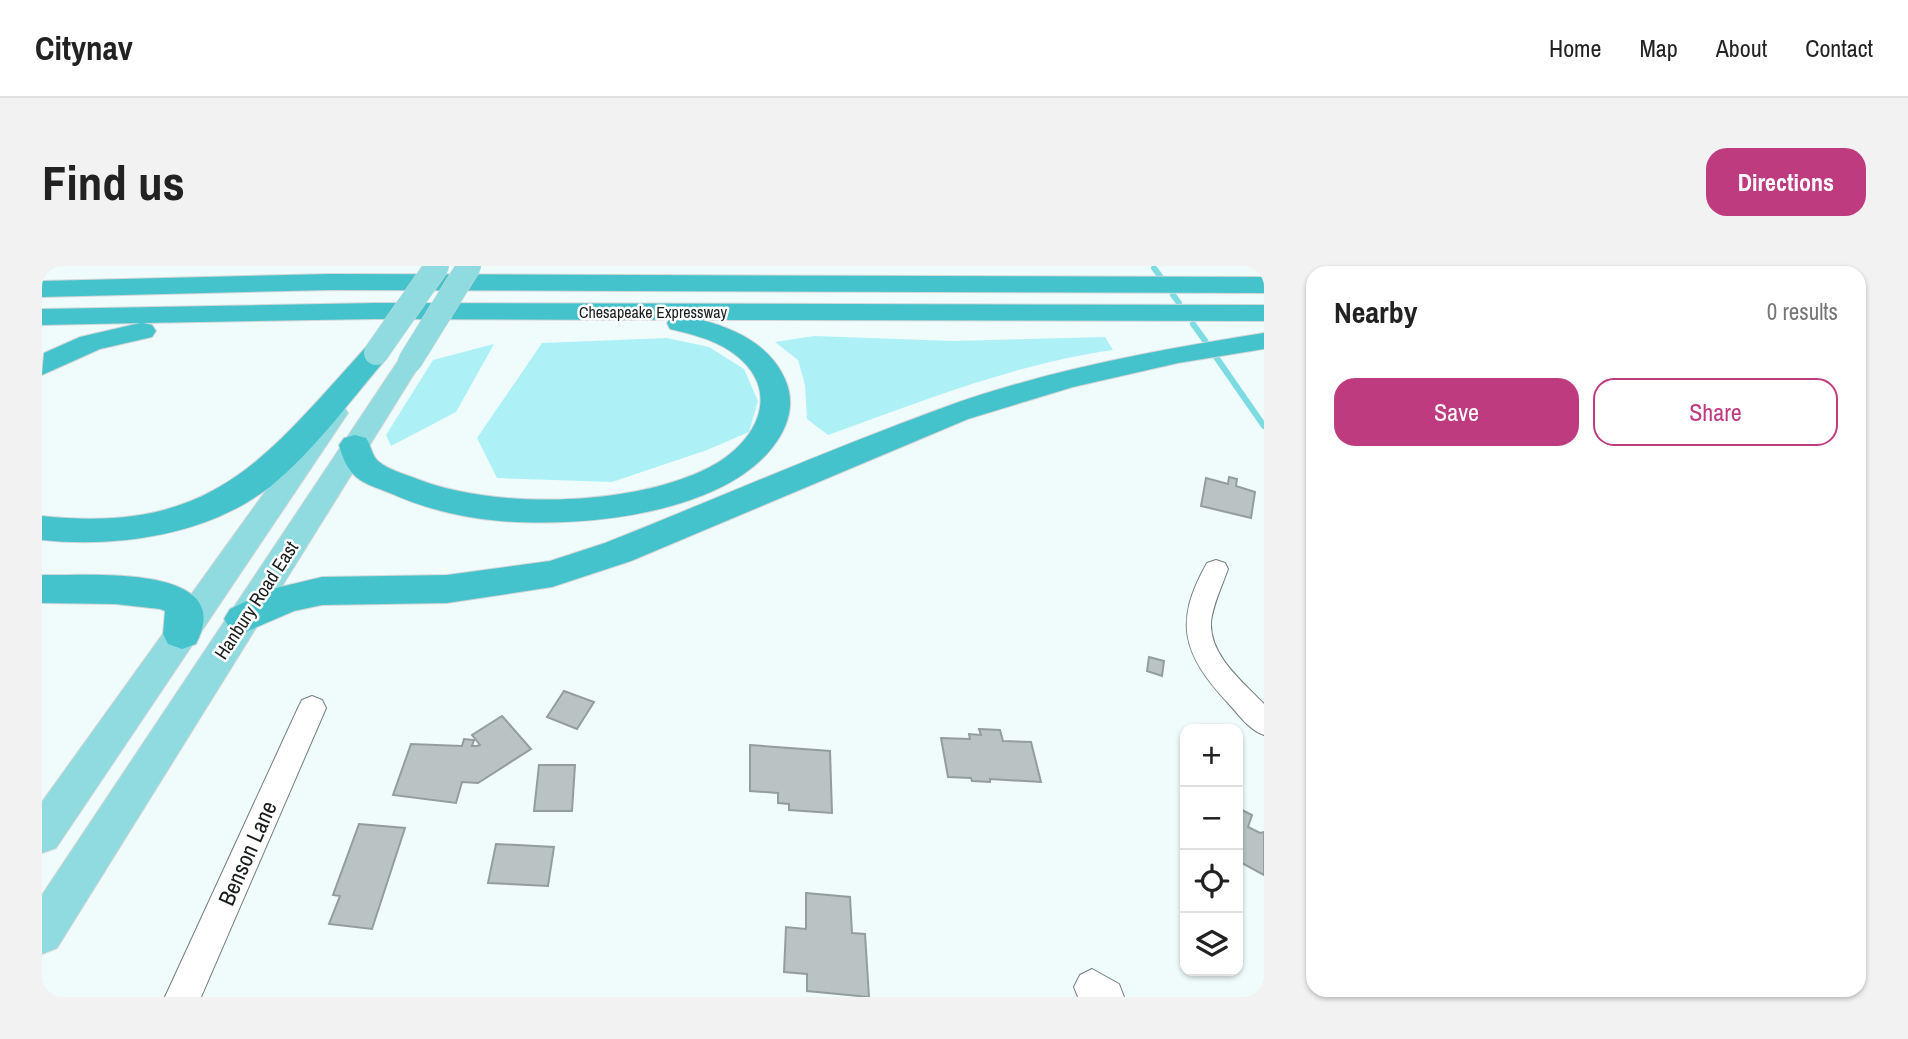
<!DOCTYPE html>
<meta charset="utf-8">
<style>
:root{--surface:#fff;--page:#f2f2f2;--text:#222;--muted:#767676;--line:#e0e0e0;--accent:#bf3b80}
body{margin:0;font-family:"Archivo Narrow",sans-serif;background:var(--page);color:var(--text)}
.controls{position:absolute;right:21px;bottom:21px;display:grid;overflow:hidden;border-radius:14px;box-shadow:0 2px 5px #0004}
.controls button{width:63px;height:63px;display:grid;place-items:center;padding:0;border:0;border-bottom:2px solid var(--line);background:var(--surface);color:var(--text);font:35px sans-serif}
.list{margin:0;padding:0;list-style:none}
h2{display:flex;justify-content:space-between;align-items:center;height:91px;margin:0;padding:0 28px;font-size:30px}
h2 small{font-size:23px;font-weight:400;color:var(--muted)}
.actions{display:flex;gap:14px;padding:21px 28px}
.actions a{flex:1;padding:16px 0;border:2px solid var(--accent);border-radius:21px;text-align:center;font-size:24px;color:var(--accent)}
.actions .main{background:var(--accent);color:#fff}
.icon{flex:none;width:38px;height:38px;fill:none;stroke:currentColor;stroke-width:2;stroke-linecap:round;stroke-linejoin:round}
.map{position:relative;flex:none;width:1222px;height:731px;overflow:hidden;border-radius:21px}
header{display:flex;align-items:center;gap:42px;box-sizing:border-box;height:98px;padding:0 35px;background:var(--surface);border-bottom:2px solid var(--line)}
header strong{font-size:33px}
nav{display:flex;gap:38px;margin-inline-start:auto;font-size:24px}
.intro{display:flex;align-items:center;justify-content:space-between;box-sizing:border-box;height:168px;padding:0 42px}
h1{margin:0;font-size:49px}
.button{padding:18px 32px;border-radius:21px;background:var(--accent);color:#fff;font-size:24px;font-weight:700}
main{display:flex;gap:42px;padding:0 42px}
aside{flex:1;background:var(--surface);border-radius:21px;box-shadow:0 2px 5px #0004}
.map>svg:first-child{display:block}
</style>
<header>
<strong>Citynav</strong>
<nav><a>Home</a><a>Map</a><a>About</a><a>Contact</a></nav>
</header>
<div class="intro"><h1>Find us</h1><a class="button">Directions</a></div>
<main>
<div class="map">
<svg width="1222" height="731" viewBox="0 0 1222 731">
<rect width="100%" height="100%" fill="#f0fbfc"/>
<!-- green -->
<g fill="#adf1f7">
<path d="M772 70 912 75 1063 71 1071 84C972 98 880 135 786 169L765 153 763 119 756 94 733 76Z"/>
<polygon points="625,72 667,81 702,103 716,135 707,166 665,184 570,216 455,212 435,172 500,77"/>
<polygon points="452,78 414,146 349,180 344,169 391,94"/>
</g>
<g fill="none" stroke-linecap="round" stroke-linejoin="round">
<!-- stream -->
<g stroke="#7ddbe2" stroke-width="6">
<polyline points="1112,2 1118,10"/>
<polyline points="1131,29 1137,37"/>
<polyline points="1151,58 1164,76"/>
<polyline points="1174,91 1222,160"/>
</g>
</g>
<!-- building -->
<g fill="#b9c3c4" stroke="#939d9e" stroke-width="2">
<polygon points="1187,211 1195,213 1194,220 1213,226 1209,252 1159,240 1164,212 1186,218"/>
<polygon points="1107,391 1122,395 1120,410 1105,405"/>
<polygon points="522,425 552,436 535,463 505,451"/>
<polygon points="460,450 489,483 436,517 420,516 414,537 351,529 369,478 420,480 422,473 432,474 430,480 435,480 438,479 430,469"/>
<polygon points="937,463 958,464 961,475 989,476 999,516 948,513 948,516 930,515 929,512 906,511 899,472 928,473 927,468 939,469"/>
<polygon points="708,479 788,485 790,547 747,544 747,538 736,537 736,527 708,525"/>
<polygon points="497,499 533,499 530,545 492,545"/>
<polygon points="1196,542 1210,549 1206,561 1218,567 1222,566 1222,609 1196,595"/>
<polygon points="317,558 363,562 330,663 287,658 298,630 291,629"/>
<polygon points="454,578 512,581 506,620 446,617"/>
<polygon points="764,627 808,631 810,667 823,668 827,731 765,725 765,708 742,706 744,661 764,663"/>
</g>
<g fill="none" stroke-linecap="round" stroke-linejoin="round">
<defs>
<g id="minor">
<path d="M1174 294 1183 297 1186 303C1180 320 1171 338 1169 356 1167 389 1201 416 1222 438V469C1207 464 1197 449 1186 437 1141 388 1131 357 1165 297Z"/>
<polygon points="270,430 280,434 284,442 159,731 123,731 256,442 260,434"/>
<polygon points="1050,703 1077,718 1082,731 1036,731 1032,721 1038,709"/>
</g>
<g id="major">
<polygon points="368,88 377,90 380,95 15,682 0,688 0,629 356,95 359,90"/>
<polygon points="293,139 302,141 306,147 14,582 0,587 0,536 284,141"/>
</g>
<g id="highway">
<polygon points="288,8 1222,11 1222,27 288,24 0,31 0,15"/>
<path d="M334 37 1222 39V55L660 54C694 63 728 79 743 113 754 138 746 162 730 182 675 252 523 264 440 253 409 249 377 240 348 227 336 222 320 218 311 208 303 199 300 189 297 179L302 172 313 169 324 172C329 179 330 190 336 195 345 203 359 207 370 211 449 244 591 241 668 201 716 176 743 122 688 85 670 73 649 68 628 63L625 57 627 54 334 53 101 57 110 59 114 65 110 71 58 83 0 109 2 87 38 71 98 57 0 59V43Z"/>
<path d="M1222 67V83L1136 97 1031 121 926 153 589 295 510 321 405 337 280 339 252 345 201 367 188 363 182 353 188 343 230 323 280 311 405 309 508 295 563 277C676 232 788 183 903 141 1005 104 1115 84 1222 67Z"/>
<path d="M334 79 344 81 348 87 344 93C307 136 273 184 229 220 167 269 76 282 0 274V250C170 268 221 195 324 81Z"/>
<path d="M0 309C42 310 198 296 154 378L140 383 126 378 121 368 123 345 118 343 73 338 0 337Z"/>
</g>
</defs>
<!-- minor casing -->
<use href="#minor" stroke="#737d7e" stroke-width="2"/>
<!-- major casing -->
<use href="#major" stroke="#d5d6d6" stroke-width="2"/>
<!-- highway casing -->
<use href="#highway" stroke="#d5d6d6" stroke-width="2"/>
<!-- minor -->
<use href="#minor" fill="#fff" fill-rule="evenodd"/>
<!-- major -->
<use href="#major" fill="#8fdbe0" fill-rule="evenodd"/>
<!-- highway -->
<use href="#highway" fill="#44c3cc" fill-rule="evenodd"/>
<defs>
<g id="major-bridge">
<polyline points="334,87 395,0"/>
<polyline points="368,95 427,0"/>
</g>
</defs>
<!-- major-bridge casing -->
<use href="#major-bridge" stroke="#d5d6d6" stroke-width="25" stroke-linecap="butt"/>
<!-- major-bridge -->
<use href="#major-bridge" stroke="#8fdbe0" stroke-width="24"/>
</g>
<g text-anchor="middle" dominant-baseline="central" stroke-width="5" stroke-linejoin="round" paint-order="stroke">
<!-- far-street labels -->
<g font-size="16" fill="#181c1c" stroke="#fff">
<text x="611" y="46">Chesapeake Expressway</text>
</g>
<!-- street labels -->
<g font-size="19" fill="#181c1c" stroke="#fff">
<text transform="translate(214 334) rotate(-57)">Hanbury Road East</text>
</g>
<!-- near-street labels -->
<g font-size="23" fill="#181c1c" stroke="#fff">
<text transform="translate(205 587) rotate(-66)">Benson Lane</text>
</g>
</g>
</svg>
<div class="controls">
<button>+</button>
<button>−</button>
<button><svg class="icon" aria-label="locate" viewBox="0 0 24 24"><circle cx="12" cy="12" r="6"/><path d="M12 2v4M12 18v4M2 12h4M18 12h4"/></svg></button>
<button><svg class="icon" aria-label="layers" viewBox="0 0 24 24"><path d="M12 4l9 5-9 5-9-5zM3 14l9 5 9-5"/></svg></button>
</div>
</div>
<aside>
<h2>Nearby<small>0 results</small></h2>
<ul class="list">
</ul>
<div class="actions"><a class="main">Save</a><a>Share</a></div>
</aside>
</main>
